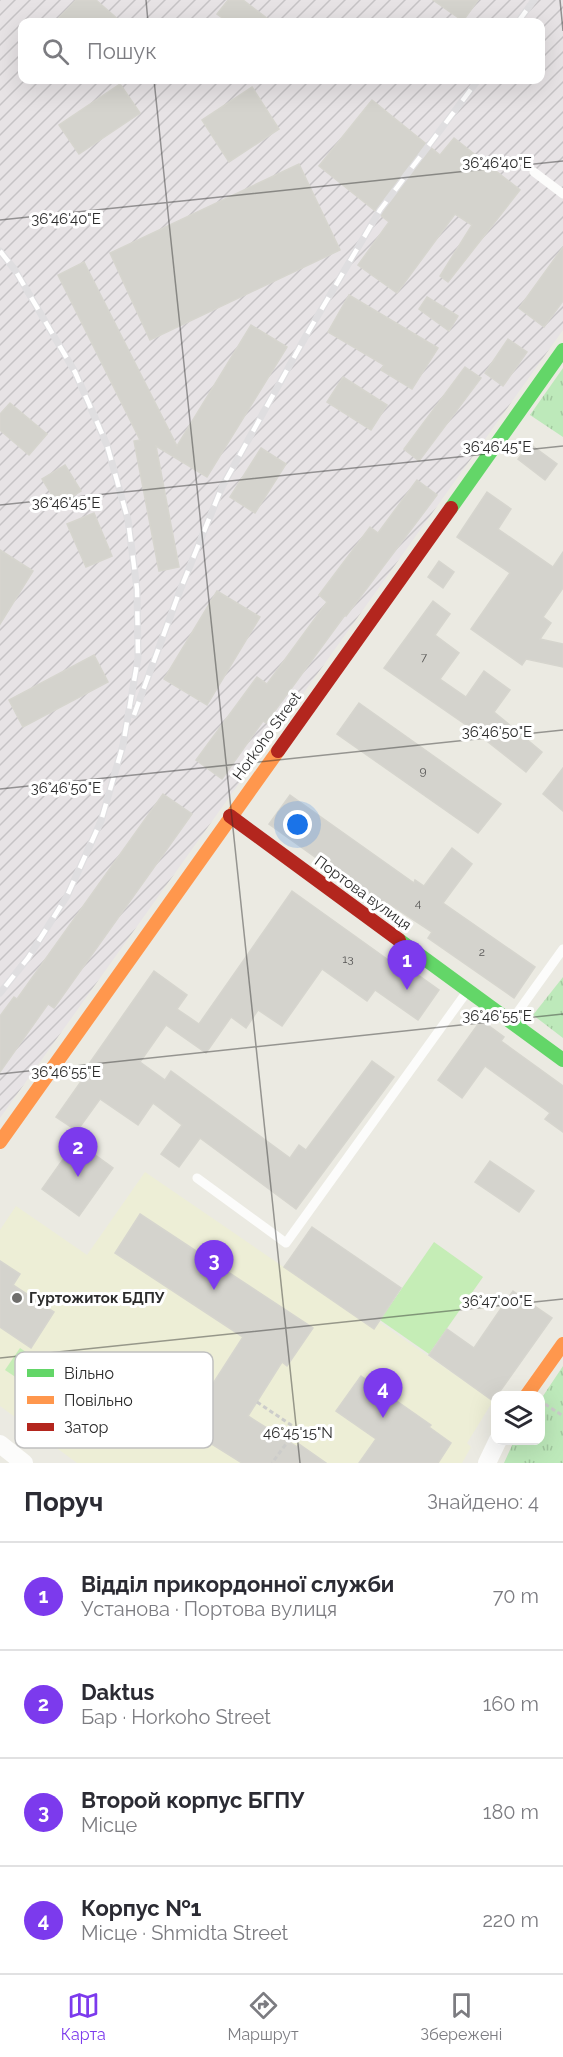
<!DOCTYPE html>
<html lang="uk">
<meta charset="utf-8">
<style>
:root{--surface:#fff;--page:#f7f7f7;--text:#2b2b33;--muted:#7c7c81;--line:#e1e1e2;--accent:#7c3aed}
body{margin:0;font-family:Raleway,sans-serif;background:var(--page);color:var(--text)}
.controls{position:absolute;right:18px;bottom:18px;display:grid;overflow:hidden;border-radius:12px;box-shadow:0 6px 24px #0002}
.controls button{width:54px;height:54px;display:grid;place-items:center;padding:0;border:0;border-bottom:2px solid var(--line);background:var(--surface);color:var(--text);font:30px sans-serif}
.you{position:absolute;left:298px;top:825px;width:21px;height:21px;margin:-15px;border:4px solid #fff;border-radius:50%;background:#1a73e8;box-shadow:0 0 0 9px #1a73e833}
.badge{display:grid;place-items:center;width:39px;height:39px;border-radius:50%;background:var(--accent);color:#fff;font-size:20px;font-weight:700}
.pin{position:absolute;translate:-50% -50px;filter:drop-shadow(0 2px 3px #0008)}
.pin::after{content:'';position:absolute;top:32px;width:21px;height:18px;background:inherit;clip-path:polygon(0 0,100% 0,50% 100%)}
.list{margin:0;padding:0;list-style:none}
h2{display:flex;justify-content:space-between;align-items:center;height:78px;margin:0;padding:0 24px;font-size:26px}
h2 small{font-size:20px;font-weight:400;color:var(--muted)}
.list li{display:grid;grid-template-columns:39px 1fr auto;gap:18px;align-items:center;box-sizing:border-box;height:108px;padding:0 24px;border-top:2px solid var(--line)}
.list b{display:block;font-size:22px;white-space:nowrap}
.list p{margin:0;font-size:20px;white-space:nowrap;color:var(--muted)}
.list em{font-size:20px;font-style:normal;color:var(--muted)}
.icon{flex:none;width:33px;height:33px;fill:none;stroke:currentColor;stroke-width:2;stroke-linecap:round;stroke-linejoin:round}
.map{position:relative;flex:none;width:563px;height:1463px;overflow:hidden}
.search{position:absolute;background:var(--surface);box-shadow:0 6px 24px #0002;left:18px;right:18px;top:18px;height:66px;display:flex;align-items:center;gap:15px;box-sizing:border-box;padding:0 21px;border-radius:12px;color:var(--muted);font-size:22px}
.sheet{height:510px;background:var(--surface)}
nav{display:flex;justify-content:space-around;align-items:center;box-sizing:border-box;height:84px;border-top:2px solid var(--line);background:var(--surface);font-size:16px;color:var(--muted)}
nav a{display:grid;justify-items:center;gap:3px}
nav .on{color:var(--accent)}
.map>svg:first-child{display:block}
</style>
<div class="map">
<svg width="563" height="1463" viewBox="0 0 563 1463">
<defs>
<pattern id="industrial-furrows" width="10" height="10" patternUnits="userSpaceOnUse" patternTransform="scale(1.5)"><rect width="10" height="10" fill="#e7e3e5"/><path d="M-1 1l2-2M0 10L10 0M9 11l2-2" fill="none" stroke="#c6c3c5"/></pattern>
<pattern id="park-tufts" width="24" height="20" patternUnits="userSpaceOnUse" patternTransform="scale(1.5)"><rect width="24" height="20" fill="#bde9ba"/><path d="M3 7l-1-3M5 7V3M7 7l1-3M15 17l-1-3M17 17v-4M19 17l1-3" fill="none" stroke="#a3c8a0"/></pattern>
</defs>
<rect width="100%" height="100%" fill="#ebeae2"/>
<!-- industrial -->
<path fill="url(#industrial-furrows)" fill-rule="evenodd" d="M0 0H563V330L0 1118ZM22 22H540V80H22Z"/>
<!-- education -->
<polygon fill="#edeed6" points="145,1172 374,1329 379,1322 493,1401 467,1443 471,1447 462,1463 77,1463 0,1406 0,1230 16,1206 87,1255"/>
<!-- park -->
<g fill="url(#park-tufts)">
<polygon points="563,368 563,437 530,415"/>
<polygon points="563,977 563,1038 533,1015"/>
<polygon points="563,1366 563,1463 504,1463 514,1441 540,1440 541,1399"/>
</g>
<!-- pitch -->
<g fill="#c5edb6">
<polygon points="434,1242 483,1277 429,1354 380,1320"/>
<polygon points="20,1348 61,1376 47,1398 5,1370"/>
</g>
<!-- building -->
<g fill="#d4d3cd" stroke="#d6d5ce" stroke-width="1.5">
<polygon points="76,0 96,0 121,22 55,22"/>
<polygon points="228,0 243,0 272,22 228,22 217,14"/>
<polygon points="433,0 478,0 463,21"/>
<polygon points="120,84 140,113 79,154 59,125"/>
<polygon points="252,87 279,129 229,162 202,120"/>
<polygon points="372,100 440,155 454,138 520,190 448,282 440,276 472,225 455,214 397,293 358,265 389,222 319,166"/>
<polygon points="299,164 340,250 150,340 110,253"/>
<polygon points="563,247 563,301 544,327 519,308"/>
<polygon points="84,262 177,446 251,325 287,347 207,477 156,446 179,567 159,571 134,441 140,440 58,275"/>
<polygon points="349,295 438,348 412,389 381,370 384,365 328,332"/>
<polygon points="427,297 458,316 449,331 419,309"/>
<polygon points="508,339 527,352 503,386 485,373"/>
<polygon points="465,367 481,378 419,461 404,449"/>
<polygon points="343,377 387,405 371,430 327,402"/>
<polygon points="10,403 47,434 29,455 0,430 0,414"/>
<polygon points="530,444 557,464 545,480 518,459"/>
<polygon points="261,448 286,464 255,513 230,497"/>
<polygon points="65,465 81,491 58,505 42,479"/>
<polygon points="417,480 437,495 346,616 345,615 266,723 263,721 222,779 196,760 257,677 267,684 327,602 319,595 370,527 378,533"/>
<polygon points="487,492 511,509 498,529 553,567 563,552 563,588 543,617 551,623 540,639 563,644 563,667 526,659 522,665 471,629 510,573 457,537"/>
<polygon points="94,513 112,556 86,567 67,524"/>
<polygon points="0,550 33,571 0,624"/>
<polygon points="439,561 454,572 443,588 428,577"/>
<polygon points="217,591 260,617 207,705 164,679"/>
<polygon points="433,601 450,614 435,635 459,653 440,679 466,697 484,671 510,690 494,712 542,752 526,772 469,727 384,668"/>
<polygon points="94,655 108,682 23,727 9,700"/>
<polygon points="359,703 501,804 478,833 337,734"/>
<polygon points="563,768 563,811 543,794"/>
<polygon points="163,794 192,814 54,1008 48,1004 0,1072 0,1016 14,997 17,999"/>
<polygon points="290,795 414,883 415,880 424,886 452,848 472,864 443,903 535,967 514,998 428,938 432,932 385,901 382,905 269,824"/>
<polygon points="292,891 394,964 397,960 439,990 418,1020 375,990 367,1001 322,969 282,1026 258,1010 246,1028 231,1017 206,1053 166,1025 140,1062 165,1080 171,1071 290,1158 299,1145 306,1150 372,1061 394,1077 296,1209 200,1138 179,1167 161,1154 182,1125 153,1103 138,1125 100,1099 77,1131 56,1117 87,1073 84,1071 154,971 187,995 177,1009 199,1024"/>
<polygon points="481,1020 504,1037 501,1041 563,1086 563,1132 545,1119 550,1113 485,1066 462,1098 438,1080"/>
<polygon points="76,1141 113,1168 79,1216 42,1189"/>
<polygon points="490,1161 534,1191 519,1212 475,1182"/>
<polygon points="140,1214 313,1328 287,1366 282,1362 248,1416 297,1447 299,1444 326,1463 242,1463 202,1438 196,1410 243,1337 115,1253"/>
<polygon points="312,1227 401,1288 374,1329 284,1267"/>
<polygon points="0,1261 20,1274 13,1285 54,1312 31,1348 0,1327"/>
<polygon points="513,1291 552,1318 493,1401 429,1355 447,1329 474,1348"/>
<polygon points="361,1376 431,1425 429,1427 451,1443 438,1463 359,1463 376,1439 336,1411"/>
</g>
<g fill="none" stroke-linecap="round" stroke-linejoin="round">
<!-- path -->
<g stroke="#ccccca" stroke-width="3" stroke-dasharray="4.5 3" stroke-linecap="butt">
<polyline points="257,1402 297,1429 272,1463"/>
<polyline points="545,1404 563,1416"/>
</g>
<!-- lane -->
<g stroke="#fcfcfb" stroke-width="9">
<polyline points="534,172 563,194"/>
<polyline points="512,1020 563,949"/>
<polyline points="197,1178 286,1243 466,993"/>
</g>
<!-- street -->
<g stroke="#fcfcfb" stroke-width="18">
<polyline points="0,1444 24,1463"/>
<polyline points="487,1463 498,1440"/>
</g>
<!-- fast -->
<g stroke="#63d668" stroke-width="14">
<polyline points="451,508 563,350"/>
<polyline points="399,940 563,1060"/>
</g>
<!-- slow -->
<g stroke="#ff974d" stroke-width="14">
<polyline points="0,1142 278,751"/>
<polyline points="526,1396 563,1344"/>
</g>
<!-- jam -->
<g stroke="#b3261e" stroke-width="14">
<polyline points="278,751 451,508"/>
<polyline points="230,816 399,940"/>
</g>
<defs>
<g id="rail">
<polyline points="518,22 534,0"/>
<polyline points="0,251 15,270 75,372 107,445 128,520 137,589 138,658 123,745 101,821 67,896 28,958 0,993"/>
<polyline points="134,715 179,593 222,487 307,334 380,210 478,80"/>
</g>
</defs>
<!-- rail casing -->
<use href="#rail" stroke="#dfdee0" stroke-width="7"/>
<!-- rail -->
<use href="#rail" stroke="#fff" stroke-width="4.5" stroke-dasharray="14" stroke-linecap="butt"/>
</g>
<!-- ticks -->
<path fill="none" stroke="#2c2c2c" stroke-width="1.5" stroke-opacity="0.45" d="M146 0 148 22M560 0 563 31M154 80 300 1463M0 220 563 161M0 505 563 446M0 789 563 730M0 1074 563 1014M0 1358 563 1299"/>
<!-- markers -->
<circle fill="#6f6e6c" stroke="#fff" stroke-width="2" cx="17" cy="1298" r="6"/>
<g text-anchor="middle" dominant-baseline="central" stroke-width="6" stroke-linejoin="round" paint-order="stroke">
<!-- number labels -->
<g font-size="12" fill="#575655">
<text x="424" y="657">7</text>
<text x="423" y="771">9</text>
<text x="418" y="903">4</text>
<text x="482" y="952">2</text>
<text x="348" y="959">13</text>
</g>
<!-- street labels -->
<g font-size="15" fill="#2c2c2c" stroke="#fff">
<text transform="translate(267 736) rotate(-54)">Horkoho Street</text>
<text transform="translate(363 893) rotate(36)">Портова вулиця</text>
</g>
<!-- poi labels -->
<g font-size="15" font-weight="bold" fill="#2c2c2c" stroke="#fff" text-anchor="start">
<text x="29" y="1298">Гуртожиток БДПУ</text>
</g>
</g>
<!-- legend -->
<rect x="15" y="1352" width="198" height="96" rx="9" fill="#fff" stroke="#c0c0c0" stroke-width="1.5"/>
<rect x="27" y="1369" width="27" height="8" fill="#63d668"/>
<rect x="27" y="1396" width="27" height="8" fill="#ff974d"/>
<rect x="27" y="1423" width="27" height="8" fill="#b3261e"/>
<g font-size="16" fill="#2c2c2c">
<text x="64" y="1379">Вільно</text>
<text x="64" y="1406">Повільно</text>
<text x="64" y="1433">Затор</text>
</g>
<g font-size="15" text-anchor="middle" fill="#2c2c2c" stroke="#fff" stroke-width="6" stroke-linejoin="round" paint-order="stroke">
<text x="497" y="168">36°46'40"E</text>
<text x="66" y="224">36°46'40"E</text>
<text x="497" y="452">36°46'45"E</text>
<text x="66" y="508">36°46'45"E</text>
<text x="497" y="737">36°46'50"E</text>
<text x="66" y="793">36°46'50"E</text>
<text x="497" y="1021">36°46'55"E</text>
<text x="66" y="1077">36°46'55"E</text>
<text x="497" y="1306">36°47'00"E</text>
<text x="298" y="1438">46°45'15"N</text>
</g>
</svg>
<div class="controls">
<button><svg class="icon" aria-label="layers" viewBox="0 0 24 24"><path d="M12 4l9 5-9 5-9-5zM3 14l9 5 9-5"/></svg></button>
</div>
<div class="you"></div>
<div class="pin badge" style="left:407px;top:990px">1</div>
<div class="pin badge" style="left:78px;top:1177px">2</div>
<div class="pin badge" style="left:214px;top:1290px">3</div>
<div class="pin badge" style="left:383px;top:1418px">4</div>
<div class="search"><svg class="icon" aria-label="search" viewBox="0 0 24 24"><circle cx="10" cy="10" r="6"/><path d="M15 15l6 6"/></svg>Пошук</div>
</div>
<section class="sheet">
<h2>Поруч<small>Знайдено: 4</small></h2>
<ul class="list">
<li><span class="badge">1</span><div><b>Відділ прикордонної служби</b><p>Установа · Портова вулиця</p></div><em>70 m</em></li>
<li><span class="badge">2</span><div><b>Daktus</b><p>Бар · Horkoho Street</p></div><em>160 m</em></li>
<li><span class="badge">3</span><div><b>Второй корпус БГПУ</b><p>Місце</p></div><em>180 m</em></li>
<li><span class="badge">4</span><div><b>Корпус №1</b><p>Місце · Shmidta Street</p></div><em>220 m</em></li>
</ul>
</section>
<nav>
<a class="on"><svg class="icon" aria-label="map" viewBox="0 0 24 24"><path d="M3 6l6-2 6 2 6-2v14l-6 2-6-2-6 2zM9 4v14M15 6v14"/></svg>Карта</a>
<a><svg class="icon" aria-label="directions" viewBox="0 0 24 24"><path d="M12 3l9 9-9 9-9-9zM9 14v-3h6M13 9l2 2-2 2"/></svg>Маршрут</a>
<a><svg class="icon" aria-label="saved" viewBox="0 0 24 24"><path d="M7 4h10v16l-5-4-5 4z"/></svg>Збережені</a>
</nav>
